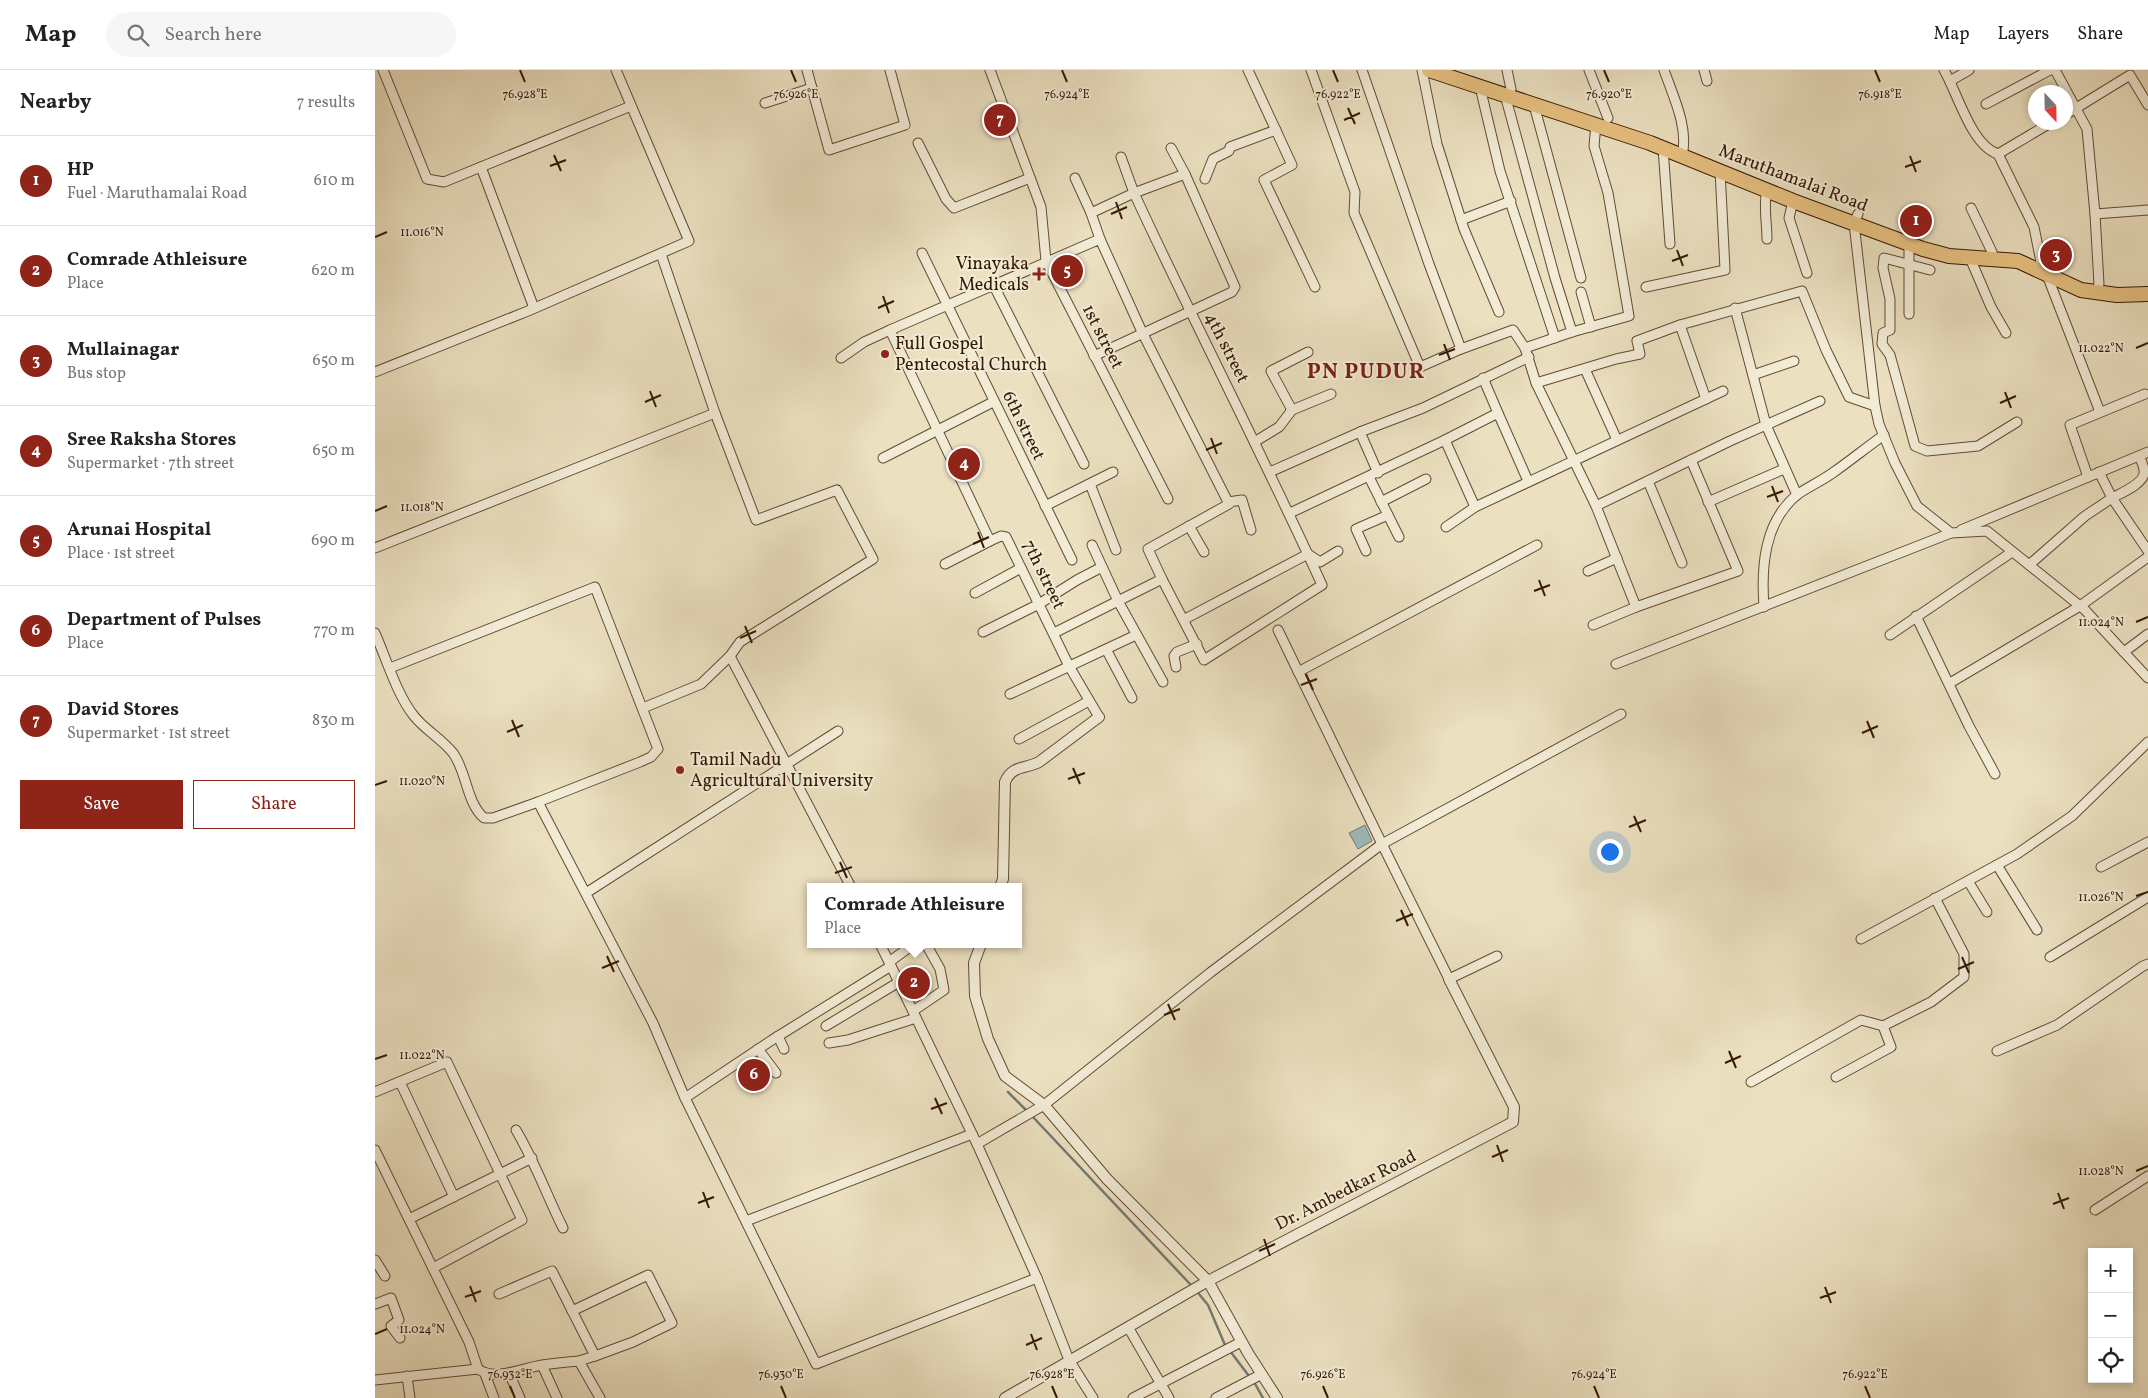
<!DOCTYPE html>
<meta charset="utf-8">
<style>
:root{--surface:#fff;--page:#f6f6f6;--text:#222;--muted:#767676;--line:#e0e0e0;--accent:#8f2418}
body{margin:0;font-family:Vollkorn,serif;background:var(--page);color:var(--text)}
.controls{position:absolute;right:15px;bottom:15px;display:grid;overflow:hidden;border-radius:0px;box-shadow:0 2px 8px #0003}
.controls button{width:45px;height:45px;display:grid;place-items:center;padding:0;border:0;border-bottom:1px solid var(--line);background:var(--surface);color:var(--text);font:25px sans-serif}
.compass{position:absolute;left:1653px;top:15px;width:45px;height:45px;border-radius:50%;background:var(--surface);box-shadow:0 2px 8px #0003;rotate:158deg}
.you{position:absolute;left:1234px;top:781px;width:18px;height:18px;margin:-12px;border:4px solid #fff;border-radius:50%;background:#1a73e8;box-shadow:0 0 0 8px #1a73e833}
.badge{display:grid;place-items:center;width:32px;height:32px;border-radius:50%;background:var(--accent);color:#fff;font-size:16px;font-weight:700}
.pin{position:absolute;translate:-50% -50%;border:2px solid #fff;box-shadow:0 1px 5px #0006}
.popup{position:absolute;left:432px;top:813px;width:215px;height:65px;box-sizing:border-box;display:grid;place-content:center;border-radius:0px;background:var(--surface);filter:drop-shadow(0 1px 4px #0005);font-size:16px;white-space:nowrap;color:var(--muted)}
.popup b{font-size:19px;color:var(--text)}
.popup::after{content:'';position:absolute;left:50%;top:100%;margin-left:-10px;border:10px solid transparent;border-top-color:var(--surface)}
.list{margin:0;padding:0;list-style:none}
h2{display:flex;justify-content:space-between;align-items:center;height:65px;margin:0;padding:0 20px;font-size:21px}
h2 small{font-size:16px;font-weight:400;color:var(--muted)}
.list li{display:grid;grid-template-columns:32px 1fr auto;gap:15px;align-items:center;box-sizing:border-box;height:90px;padding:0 20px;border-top:1px solid var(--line)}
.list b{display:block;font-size:19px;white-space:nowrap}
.list p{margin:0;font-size:16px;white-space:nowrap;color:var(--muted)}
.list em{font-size:16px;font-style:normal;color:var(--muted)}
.actions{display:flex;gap:10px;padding:15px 20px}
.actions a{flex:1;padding:11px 0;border:1px solid var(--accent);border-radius:0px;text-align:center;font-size:18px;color:var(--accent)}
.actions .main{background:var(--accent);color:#fff}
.icon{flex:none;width:28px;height:28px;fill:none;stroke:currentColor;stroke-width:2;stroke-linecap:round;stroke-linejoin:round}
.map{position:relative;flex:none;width:1773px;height:1328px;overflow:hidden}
header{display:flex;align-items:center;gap:30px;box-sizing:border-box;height:70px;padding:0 25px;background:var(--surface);border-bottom:1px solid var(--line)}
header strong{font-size:24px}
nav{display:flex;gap:28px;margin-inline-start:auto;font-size:18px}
.search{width:350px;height:45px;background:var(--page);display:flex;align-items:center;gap:12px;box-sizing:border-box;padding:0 18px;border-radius:28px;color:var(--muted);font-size:19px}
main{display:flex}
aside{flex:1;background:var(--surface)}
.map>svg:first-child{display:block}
</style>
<header>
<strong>Map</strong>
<div class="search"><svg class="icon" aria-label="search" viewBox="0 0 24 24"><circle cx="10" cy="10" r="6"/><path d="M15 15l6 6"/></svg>Search here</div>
<nav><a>Map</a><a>Layers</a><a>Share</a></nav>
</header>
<main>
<aside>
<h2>Nearby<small>7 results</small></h2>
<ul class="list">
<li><span class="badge">1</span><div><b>HP</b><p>Fuel · Maruthamalai Road</p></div><em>610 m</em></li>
<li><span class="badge">2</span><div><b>Comrade Athleisure</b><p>Place</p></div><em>620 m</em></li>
<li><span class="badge">3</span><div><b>Mullainagar</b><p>Bus stop</p></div><em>650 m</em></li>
<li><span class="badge">4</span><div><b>Sree Raksha Stores</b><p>Supermarket · 7th street</p></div><em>650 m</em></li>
<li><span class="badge">5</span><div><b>Arunai Hospital</b><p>Place · 1st street</p></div><em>690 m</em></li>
<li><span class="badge">6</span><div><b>Department of Pulses</b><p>Place</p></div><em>770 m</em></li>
<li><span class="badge">7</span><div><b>David Stores</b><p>Supermarket · 1st street</p></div><em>830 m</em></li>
</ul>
<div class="actions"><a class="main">Save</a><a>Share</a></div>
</aside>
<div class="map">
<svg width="1773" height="1328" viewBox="0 0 1773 1328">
<rect width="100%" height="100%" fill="#ebe0c0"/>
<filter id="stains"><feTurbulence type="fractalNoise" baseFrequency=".004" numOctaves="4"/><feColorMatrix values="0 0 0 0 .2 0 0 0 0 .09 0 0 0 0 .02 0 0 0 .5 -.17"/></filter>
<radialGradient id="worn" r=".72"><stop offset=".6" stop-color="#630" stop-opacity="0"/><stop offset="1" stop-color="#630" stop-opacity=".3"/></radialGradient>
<!-- water -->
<polygon fill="#9cbabc" stroke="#737a72" points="990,755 997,771 983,779 974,763"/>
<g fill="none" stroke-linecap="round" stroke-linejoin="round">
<!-- stream -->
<g stroke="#737a72" stroke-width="2.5">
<polyline points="633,1022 653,1042"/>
<polyline points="657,1046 815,1214"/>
<polyline points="824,1224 833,1235 850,1275"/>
<polyline points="855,1281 874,1306"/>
<polyline points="879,1312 888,1328"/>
</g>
<defs>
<g id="minor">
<polyline points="8,0 52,109 69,112 256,36"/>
<polyline points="432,0 454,80 530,55 515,0"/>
<polyline points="615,0 666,137 671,191 793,429"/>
<polyline points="873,0 917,95 889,110 940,217"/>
<polyline points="936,0 980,122 979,143 1045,297 1086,279"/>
<polyline points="987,0 1054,194 1086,279 1138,260 1150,278 1161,313 1221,436 1355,371 1445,331"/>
<polyline points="1047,0 1062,74 1089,159 1124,242"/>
<polyline points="1132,0 1136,19"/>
<polyline points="1214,0 1233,48"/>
<path d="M1289 0C1298 26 1314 58 1307 85"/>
<polyline points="1329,0 1332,11"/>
<path d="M1569 0C1583 24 1596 75 1623 84L1677 52"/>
<polyline points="1680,0 1712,59 1720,144 1724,214 1721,223"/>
<polyline points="1575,11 1594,0"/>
<polyline points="1105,17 1125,101 1180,268"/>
<polyline points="1130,25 1180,208 1197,262"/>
<polyline points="390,33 437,18"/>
<polyline points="1611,34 1675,0"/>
<polyline points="1159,35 1206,208"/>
<polyline points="1690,45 1755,5 1773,35"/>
<polyline points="543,73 571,129 579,138 655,108"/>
<polyline points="1288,78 1295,174"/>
<polyline points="1623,84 1659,157 1666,192"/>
<polyline points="746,87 759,123 810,104 796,78"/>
<polyline points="106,97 159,238"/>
<polyline points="700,108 716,143"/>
<polyline points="830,109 838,89 854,81 855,77 901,60"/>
<path d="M1392 119C1388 136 1392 152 1392 169"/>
<polyline points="1418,131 1414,148 1432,203"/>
<polyline points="1596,138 1617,182"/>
<polyline points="1483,144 1479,153 1500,336 1504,354 1520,393 1542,436 1576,463 1612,461 1710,540 1773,608"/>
<polyline points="1720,144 1773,140"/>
<polyline points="1086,150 1136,131"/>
<path d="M725 169 716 143 759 123C820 255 887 383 947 515L829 590 787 509"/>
<polyline points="547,183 697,490"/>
<polyline points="1595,188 1616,237 1631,263"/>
<polyline points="1555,200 1509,188 1508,198 1515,229 1515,260 1508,263 1507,274 1515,285 1540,376 1552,381 1603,376 1642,352"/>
<polyline points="1672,205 1725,342"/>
<polyline points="618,214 709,394"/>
<polyline points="1271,217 1350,200 1345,100"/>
<polyline points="1206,222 1216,257"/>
<polyline points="1360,238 1391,355 1422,425"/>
<polyline points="1534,244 1534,174"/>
<polyline points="1305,255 1331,329"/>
<polyline points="515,260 615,471 626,466 631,467 694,596 724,647"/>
<polyline points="1150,278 1197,262 1254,246 1233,123 1219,76 1221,54"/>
<polyline points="719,286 857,222 860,217 810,104"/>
<polyline points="466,288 489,272 515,260 725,169 767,262 854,434 773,479 787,509 679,563"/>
<polyline points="1210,299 1242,370"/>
<polyline points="0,302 153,241 314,171 241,0"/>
<polyline points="1378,305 1419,291"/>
<polyline points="1108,308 1123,343"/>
<polyline points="1161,313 1241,289 1265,284 1262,271 1305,255 1427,221 1451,280 1474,327 1500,336"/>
<polyline points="917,340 896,301 933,282"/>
<polyline points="985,362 1003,403"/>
<polyline points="1070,370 1123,343 1153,411"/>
<polyline points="881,371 904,357 917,340 956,324"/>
<polyline points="508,388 618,332"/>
<polyline points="895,402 985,362 1048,338 1154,287"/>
<path d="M1724 402 1737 428C1746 423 1771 413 1769 401 1769 396 1766 390 1764 386"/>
<polyline points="994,407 1024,467"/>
<polyline points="1713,407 1695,355 1770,324"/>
<polyline points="1273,411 1307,493"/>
<polyline points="715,414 741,480"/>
<polyline points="853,432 867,430 876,460"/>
<polyline points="1006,432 1051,409"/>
<polyline points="1333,432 1409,399"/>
<polyline points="670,436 738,402"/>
<polyline points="1221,436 1261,537 1363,501 1316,390"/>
<polyline points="915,443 1070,370 1100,437 1348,321"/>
<polyline points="814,456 829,482"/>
<polyline points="1071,457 1100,437"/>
<polyline points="1586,460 1773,382"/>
<polyline points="717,475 743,531 788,612"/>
<polyline points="0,478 340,343 286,184"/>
<polyline points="991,481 981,459 1013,445"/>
<polyline points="570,494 615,471"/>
<polyline points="1654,495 1710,446 1737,428 1773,481"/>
<polyline points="1213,501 1242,488"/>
<polyline points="600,523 646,498"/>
<path d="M1389 537C1386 497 1389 451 1423 424 1435 416 1448 410 1459 402 1476 390 1492 377 1509 365"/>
<polyline points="1541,546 1594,656 1620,704"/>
<polyline points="810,549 933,484 945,492 963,481"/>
<polyline points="1218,555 1261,537"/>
<polyline points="903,560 1007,774 1246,644"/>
<polyline points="608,562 664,534 702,510 727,497"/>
<path d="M0 563C11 588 22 625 39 646 50 660 67 669 78 683 92 702 91 732 109 748H118L163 732 265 692 276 687 283 679 220 517 15 598"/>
<polyline points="1515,565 1637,482"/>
<polyline points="732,581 757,628"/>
<polyline points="1749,582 1773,564"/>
<polyline points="355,586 476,817"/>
<polyline points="1241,594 1576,463"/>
<polyline points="801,597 799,586 802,582 822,574"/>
<polyline points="923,602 1162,475"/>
<polyline points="1575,613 1705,536 1773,487"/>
<polyline points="635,624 761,565"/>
<polyline points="268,638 326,614 355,586 365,572 498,489 462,420 381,450 340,343"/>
<polyline points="644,669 714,631"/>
<polyline points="163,732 278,953 310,1028 397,970 516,896 602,1074 669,1035 836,902 1007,774 1074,909 1122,886"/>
<polyline points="1622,795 1662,860"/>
<polyline points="1726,797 1773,772"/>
<polyline points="1593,811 1612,842"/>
<polyline points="211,823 463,661"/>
<polyline points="1486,869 1642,784 1697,746 1773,672"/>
<polyline points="505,874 516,896"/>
<polyline points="1675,887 1773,827"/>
<polyline points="514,892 539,874"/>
<polyline points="538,941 569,920 565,899 551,874"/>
<polyline points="451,956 524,912"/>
<polyline points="1508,956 1556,932 1589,907 1589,884 1560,828"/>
<polyline points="403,966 409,979"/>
<polyline points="454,973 473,970 541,948"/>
<polyline points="383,979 401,1003"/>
<polyline points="1622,981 1682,955 1768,896 1773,894"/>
<polyline points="25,1012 79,1127"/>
<polyline points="1376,1012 1486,950 1508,956 1516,977 1461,1007"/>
<polyline points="0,1022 72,992 147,1150 58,1198"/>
<polyline points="310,1028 441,1294 662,1208"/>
<path d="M141 1060C160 1092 172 1126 188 1158"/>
<polyline points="602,1074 662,1208 694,1290 718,1328"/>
<polyline points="0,1080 94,1272 103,1299"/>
<polyline points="1720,1140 1773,1106"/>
<polyline points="34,1149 157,1088"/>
<polyline points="371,1151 597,1064"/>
<polyline points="0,1190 10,1206"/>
<polyline points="124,1224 177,1201 220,1286 204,1291"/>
<polyline points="0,1234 16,1228 24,1250 16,1256 25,1268"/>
<polyline points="197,1241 273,1205 297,1253 258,1272 220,1286"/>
<polyline points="753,1257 794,1328"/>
<polyline points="167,1295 182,1328"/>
<polyline points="134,1303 145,1328"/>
<polyline points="110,1304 119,1328"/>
<polyline points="32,1306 35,1328"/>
<path d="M0 1310 103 1299C121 1312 149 1297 168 1295 180 1293 192 1292 204 1291L225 1328"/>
<polyline points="758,1328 866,1272"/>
<polyline points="841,1328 887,1304"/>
</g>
<g id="tertiary">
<path d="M625 817 628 809 630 712C637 695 651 699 664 692L724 647"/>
<polyline points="606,874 599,893 600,926 613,969 630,1006 669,1035 732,1109 833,1211 873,1283 902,1328"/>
<polyline points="630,1328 833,1211 1138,1052 1139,1037 1074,909"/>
</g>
<polyline id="primary" points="1054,0 1275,73 1418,131 1548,179 1574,186 1643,191 1706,220 1742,225 1773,224"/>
</defs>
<!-- minor casing -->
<use href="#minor" stroke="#634b32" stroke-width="11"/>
<!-- tertiary casing -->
<use href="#tertiary" stroke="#634b32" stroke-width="12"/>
<!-- primary casing -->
<use href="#primary" stroke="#361902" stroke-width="16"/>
<!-- minor -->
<use href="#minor" stroke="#f2ebd6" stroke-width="9"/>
<!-- tertiary -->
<use href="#tertiary" stroke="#f2ebd6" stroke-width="10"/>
<!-- primary -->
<use href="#primary" stroke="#e6c080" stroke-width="14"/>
</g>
<!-- ticks -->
<path fill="none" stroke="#361902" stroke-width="2" d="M145 0 150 12M416 0 421 12M687 0 692 12M958 0 963 12M1229 0 1234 12M1500 0 1505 12M973 38 980 54M969 50 985 43M179 85 186 101M1535 86 1541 102M175 96 191 90M1530 97 1546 91M741 132 747 149M736 144 752 137M0 167 12 162M1302 180 1308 196M1297 191 1313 185M508 226 514 243M503 238 519 231M1069 274 1075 290M1761 278 1773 273M1064 285 1080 279M275 321 281 337M1630 322 1636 338M270 332 286 325M1625 333 1641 326M836 368 842 384M831 380 847 373M1397 416 1403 432M1392 427 1408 421M0 441 12 436M603 462 609 478M598 474 614 467M1164 510 1170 526M1159 521 1175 515M1761 552 1773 547M370 556 377 573M365 568 381 561M931 604 938 620M926 615 942 609M137 650 144 667M1492 651 1499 668M132 662 148 655M1487 663 1503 656M698 698 705 714M693 709 710 703M0 715 12 711M1259 746 1266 762M1254 757 1271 750M465 792 472 808M460 803 477 797M1761 826 1773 822M1026 840 1033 856M1021 851 1038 844M232 886 239 902M1587 887 1594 903M227 898 244 891M1583 899 1599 892M793 934 800 950M789 945 805 939M1354 981 1361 998M0 989 12 985M1350 993 1366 986M560 1028 567 1044M556 1039 572 1033M1122 1075 1128 1092M1117 1087 1133 1080M1761 1101 1773 1096M328 1122 334 1138M1683 1123 1689 1139M323 1133 339 1127M1678 1134 1694 1128M889 1169 895 1186M884 1181 900 1174M95 1216 101 1232M1450 1217 1456 1233M90 1227 106 1221M1445 1228 1461 1222M0 1264 12 1259M656 1264 662 1280M651 1275 667 1268M135 1316 140 1328M406 1316 411 1328M677 1316 682 1328M948 1316 953 1328M1219 1316 1224 1328M1490 1316 1495 1328"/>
<!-- markers -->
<g fill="#8f2418" stroke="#f2ebd6" stroke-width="2">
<path d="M661.5 196.5h5v5h5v5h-5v5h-5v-5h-5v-5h5z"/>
<circle cx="510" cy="284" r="5"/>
<circle cx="305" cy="700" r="5"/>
</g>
<g text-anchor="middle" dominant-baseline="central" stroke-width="4" stroke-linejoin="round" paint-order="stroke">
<!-- street labels -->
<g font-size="18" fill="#361902" stroke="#f2ebd6">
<text transform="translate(1418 109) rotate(21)">Maruthamalai Road</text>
<text transform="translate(727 267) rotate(63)">1st street</text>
<text transform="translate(851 278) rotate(63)">4th street</text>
<text transform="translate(648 356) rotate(64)">6th street</text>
<text transform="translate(668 505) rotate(64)">7th street</text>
<text transform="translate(971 1121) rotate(-27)">Dr. Ambedkar Road</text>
</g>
<!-- poi labels -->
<g font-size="18" fill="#361902" stroke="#f2ebd6" text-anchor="start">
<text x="654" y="194" text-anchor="end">Vinayaka<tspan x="654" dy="21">Medicals</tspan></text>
<text x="520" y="274">Full Gospel<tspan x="520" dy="21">Pentecostal Church</tspan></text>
<text x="315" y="690">Tamil Nadu<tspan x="315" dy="21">Agricultural University</tspan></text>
</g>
<!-- district labels -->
<g font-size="22" font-weight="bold" letter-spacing="1" fill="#7a1f14" stroke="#f2ebd6">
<text x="991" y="302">PN PUDUR</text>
</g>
</g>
<g font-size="12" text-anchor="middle" fill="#361902" stroke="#f2ebd6" stroke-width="4" stroke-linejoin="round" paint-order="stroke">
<text x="150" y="28">76.928°E</text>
<text x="421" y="28">76.926°E</text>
<text x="692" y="28">76.924°E</text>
<text x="963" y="28">76.922°E</text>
<text x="1234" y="28">76.920°E</text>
<text x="1505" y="28">76.918°E</text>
<text x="47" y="166">11.016°N</text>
<text x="1726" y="282">11.022°N</text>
<text x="47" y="441">11.018°N</text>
<text x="1726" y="556">11.024°N</text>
<text x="47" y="715">11.020°N</text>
<text x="1726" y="831">11.026°N</text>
<text x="47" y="989">11.022°N</text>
<text x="1726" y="1105">11.028°N</text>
<text x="47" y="1263">11.024°N</text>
<text x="135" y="1308">76.932°E</text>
<text x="406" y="1308">76.930°E</text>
<text x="677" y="1308">76.928°E</text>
<text x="948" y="1308">76.926°E</text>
<text x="1219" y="1308">76.924°E</text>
<text x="1490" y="1308">76.922°E</text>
</g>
<rect width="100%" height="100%" filter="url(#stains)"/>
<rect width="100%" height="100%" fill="url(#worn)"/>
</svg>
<div class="controls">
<button>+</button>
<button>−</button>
<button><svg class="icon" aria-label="locate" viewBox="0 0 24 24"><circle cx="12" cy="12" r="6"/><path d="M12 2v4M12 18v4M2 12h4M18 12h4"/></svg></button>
</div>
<svg class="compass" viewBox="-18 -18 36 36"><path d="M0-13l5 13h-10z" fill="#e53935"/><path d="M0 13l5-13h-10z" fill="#767676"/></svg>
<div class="you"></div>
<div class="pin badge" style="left:1541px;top:151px">1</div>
<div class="pin badge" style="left:539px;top:913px">2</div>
<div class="popup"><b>Comrade Athleisure</b>Place</div>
<div class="pin badge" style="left:1681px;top:185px">3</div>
<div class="pin badge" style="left:589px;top:394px">4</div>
<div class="pin badge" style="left:692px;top:201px">5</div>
<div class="pin badge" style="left:379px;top:1005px">6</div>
<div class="pin badge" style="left:625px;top:50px">7</div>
</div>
</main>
